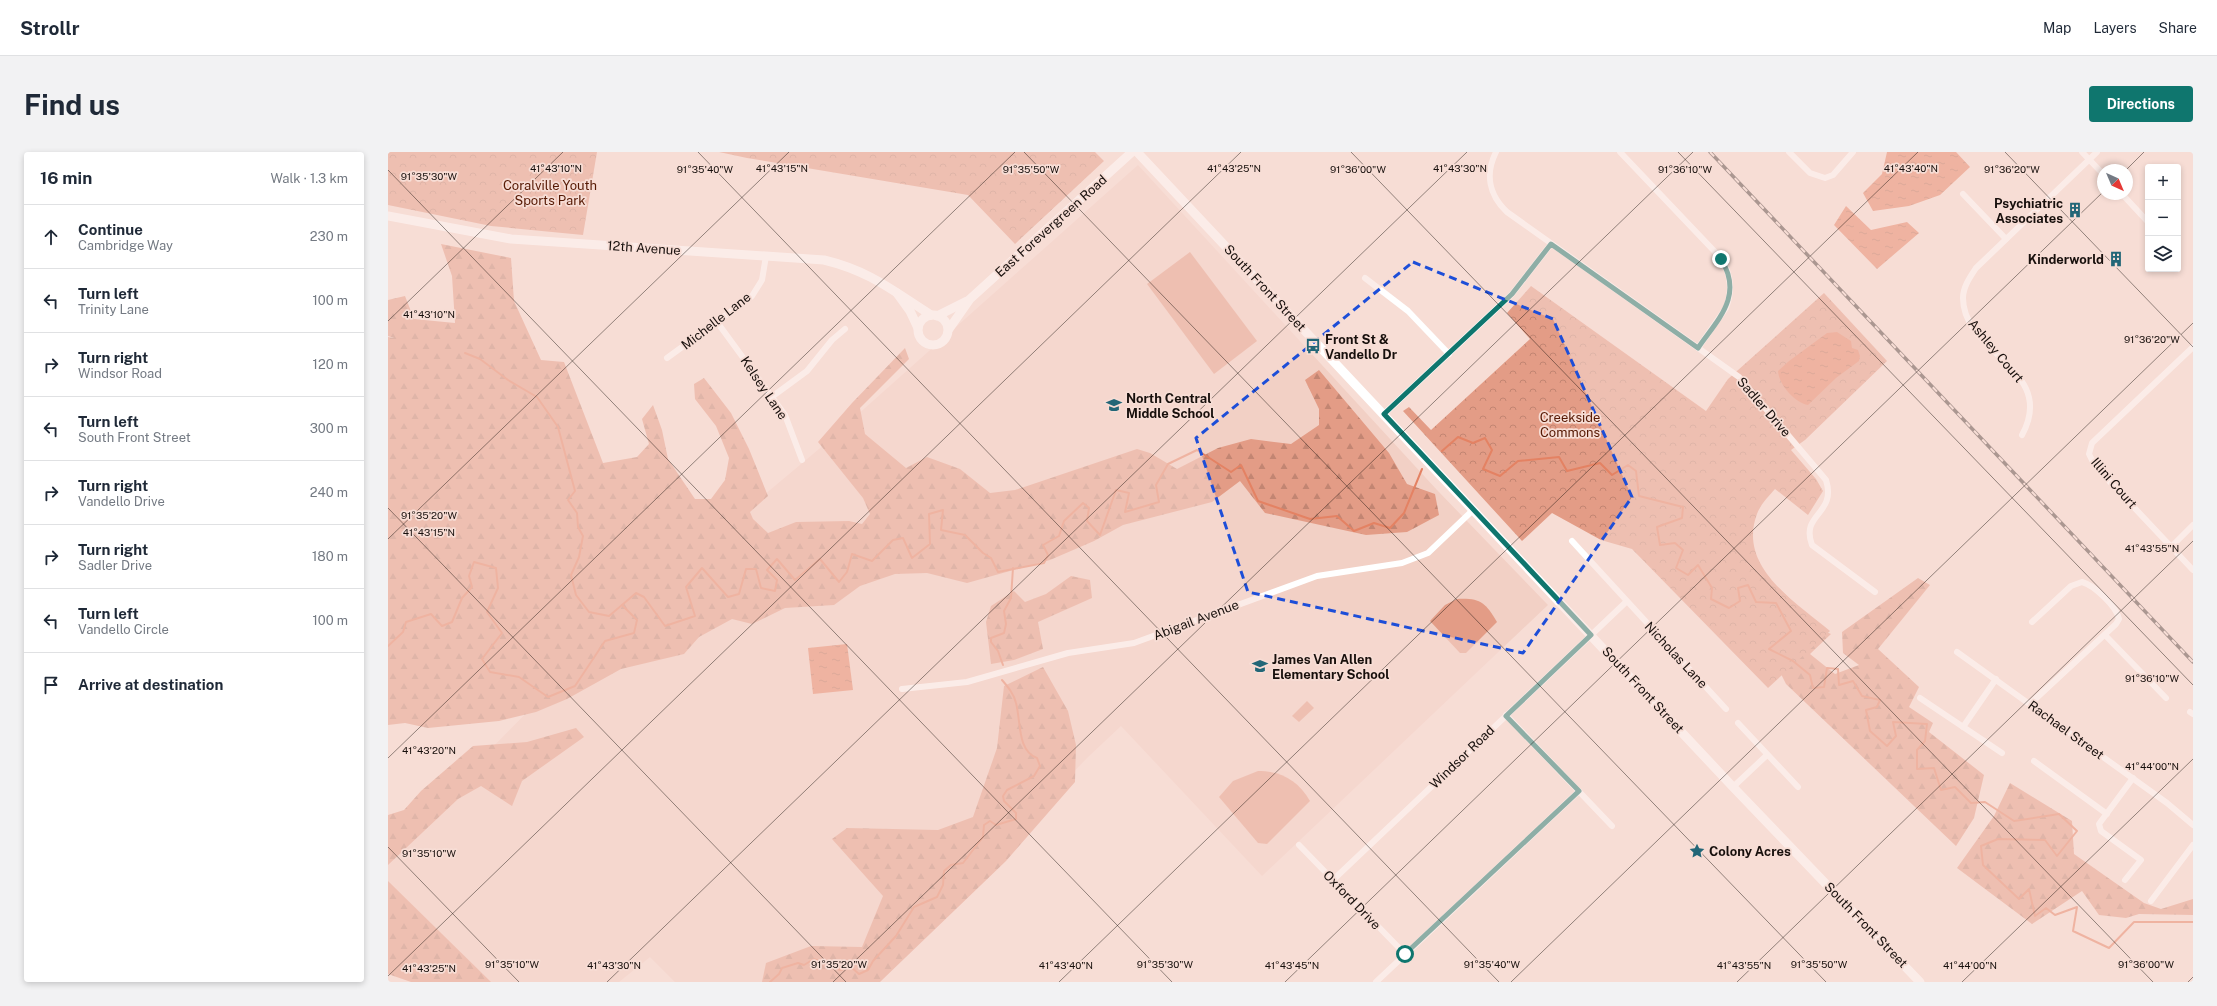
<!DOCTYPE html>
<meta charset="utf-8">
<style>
:root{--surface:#fff;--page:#f2f2f3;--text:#1f2937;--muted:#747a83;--line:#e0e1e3;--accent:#0f766e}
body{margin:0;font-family:"Public Sans",sans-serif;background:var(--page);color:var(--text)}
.controls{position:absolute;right:12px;top:12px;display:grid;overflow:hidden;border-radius:4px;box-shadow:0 2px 6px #0003}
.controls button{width:36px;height:36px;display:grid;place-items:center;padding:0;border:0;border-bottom:1px solid var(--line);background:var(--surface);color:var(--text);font:20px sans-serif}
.compass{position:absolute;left:1709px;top:12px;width:36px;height:36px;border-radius:50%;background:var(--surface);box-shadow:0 2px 6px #0003;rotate:136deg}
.stop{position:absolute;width:12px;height:12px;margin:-9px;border:3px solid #0f766e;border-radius:50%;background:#fff}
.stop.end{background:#0f766e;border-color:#fff;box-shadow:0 1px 4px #0008}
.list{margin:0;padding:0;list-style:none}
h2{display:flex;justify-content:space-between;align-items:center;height:52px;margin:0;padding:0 16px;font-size:17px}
h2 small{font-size:13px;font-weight:400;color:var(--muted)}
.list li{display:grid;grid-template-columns:26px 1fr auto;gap:12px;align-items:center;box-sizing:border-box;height:64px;padding:0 16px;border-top:1px solid var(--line)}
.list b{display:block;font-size:15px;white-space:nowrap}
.list p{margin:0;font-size:13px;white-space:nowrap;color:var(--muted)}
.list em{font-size:13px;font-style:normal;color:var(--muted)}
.icon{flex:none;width:22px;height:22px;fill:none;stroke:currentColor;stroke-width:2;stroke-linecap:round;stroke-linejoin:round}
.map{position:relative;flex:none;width:1805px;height:830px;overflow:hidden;border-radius:4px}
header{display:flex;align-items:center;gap:24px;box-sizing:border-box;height:56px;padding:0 20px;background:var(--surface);border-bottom:1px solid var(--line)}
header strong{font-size:19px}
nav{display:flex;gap:22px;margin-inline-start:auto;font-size:14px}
.intro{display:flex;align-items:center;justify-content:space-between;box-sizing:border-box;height:96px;padding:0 24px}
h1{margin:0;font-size:28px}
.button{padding:10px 18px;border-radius:4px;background:var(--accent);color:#fff;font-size:14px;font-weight:700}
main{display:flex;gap:24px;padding:0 24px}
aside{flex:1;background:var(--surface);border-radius:4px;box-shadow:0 2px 6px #0003}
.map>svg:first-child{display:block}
</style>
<header>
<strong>Strollr</strong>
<nav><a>Map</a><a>Layers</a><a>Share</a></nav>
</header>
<div class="intro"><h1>Find us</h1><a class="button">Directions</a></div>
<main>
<aside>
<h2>16 min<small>Walk · 1.3 km</small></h2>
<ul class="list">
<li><svg class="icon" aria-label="ahead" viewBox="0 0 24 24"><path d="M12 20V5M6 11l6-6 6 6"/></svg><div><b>Continue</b><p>Cambridge Way</p></div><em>230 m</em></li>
<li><svg class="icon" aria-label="left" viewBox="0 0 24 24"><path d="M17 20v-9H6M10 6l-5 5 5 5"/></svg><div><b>Turn left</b><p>Trinity Lane</p></div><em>100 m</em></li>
<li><svg class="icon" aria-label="right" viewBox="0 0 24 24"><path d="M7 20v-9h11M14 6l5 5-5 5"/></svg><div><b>Turn right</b><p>Windsor Road</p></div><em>120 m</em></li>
<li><svg class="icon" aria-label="left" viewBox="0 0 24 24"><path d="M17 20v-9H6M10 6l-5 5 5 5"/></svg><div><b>Turn left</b><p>South Front Street</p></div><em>300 m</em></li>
<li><svg class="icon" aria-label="right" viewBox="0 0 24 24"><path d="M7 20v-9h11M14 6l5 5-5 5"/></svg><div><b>Turn right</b><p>Vandello Drive</p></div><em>240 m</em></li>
<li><svg class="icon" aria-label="right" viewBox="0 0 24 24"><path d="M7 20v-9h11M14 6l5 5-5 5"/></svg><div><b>Turn right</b><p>Sadler Drive</p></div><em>180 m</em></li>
<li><svg class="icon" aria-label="left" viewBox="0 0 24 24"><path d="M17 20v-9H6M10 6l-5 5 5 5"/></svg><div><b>Turn left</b><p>Vandello Circle</p></div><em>100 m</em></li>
<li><svg class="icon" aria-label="arrive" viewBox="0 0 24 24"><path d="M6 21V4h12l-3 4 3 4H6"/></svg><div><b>Arrive at destination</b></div></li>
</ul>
</aside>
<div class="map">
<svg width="1805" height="830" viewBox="0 0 1805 830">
<defs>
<pattern id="forest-firs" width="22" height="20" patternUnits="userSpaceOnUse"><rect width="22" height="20" fill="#e39c86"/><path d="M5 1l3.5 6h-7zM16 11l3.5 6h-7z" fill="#c28572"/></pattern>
<pattern id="park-crowns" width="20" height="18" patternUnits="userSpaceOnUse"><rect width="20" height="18" fill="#e39c86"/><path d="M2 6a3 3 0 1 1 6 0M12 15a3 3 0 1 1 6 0" fill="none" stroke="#c28572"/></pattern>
<pattern id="water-ripples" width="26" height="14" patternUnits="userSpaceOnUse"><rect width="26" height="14" fill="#e48263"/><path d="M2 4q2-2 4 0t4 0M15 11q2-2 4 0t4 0" fill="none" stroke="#b86950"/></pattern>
</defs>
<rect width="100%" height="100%" fill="#f7ddd5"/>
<!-- built -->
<polygon fill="#f2d0c5" points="750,13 1049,338 1160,453 874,724 733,574 699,606 484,830 287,830 262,805 231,830 96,830 0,736 0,701 245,453 431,297"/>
<!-- grass -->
<g fill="#e39c86">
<polygon points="802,100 869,189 826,222 759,132"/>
<path d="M1069 447C1092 446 1097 450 1109 470L1078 501H1072L1042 469 1057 453Z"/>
<polygon points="919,549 926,556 911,570 904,564"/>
<path d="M870 619C893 619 910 628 922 649L879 692 870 691 831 645 845 629Z"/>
</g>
<!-- forest -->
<g fill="url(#forest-firs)">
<polygon points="53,92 123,106 126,149 153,208 176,210 215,311 249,305 261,292 254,267 265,253 274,278 280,307 307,347 323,347 337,328 341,306 328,274 307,247 306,232 316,226 343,261 361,297 380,344 362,360 365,367 380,381 408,370 461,369 474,372 482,362 475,346 430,290 464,251 517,196 521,207 472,256 477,282 518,316 539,305 572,317 602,341 627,338 749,297 762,301 789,317 830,296 863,287 903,292 931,273 931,257 917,228 931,218 1001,301 1019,332 1047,342 1051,363 1019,380 978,383 877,361 852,329 824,350 735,373 706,389 662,408 579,431 539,421 507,422 472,434 446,453 397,456 364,472 344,467 311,485 296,502 233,517 179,547 148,560 111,569 40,576 17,571 0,573 0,185 6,186 0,184 0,148 17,144 26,167 67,171 64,124"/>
<polygon points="1327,376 1436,479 1443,482 1422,502 1447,522 1471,513 1455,501 1454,480 1530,426 1542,433 1490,497 1531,535 1521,555 1545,571 1541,580 1596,623 1586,666 1568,694 1398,532 1388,512 1268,394"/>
<polygon points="683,424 702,428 704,446 650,470 655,497 626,508 603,512 598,470 603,454 626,439 637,450 658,442"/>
<polygon points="655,515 680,559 688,593 687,630 618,709 492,830 374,830 378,811 423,794 474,795 495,744 444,687 459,676 550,678 585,665 609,596 616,534"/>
<polygon points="188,576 196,585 134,629 124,654 93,634 70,647 0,713 0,663 16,658 33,639 85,594 139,590"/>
<polygon points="1622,631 1684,669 1686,702 1756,751 1773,757 1805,747 1805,763 1751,762 1738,766 1711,763 1694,739 1644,772 1569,716 1606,664"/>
<polygon points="0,729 103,830 23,830 0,822"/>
</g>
<!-- park -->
<g fill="url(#park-crowns)">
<polygon points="0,0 209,0 195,83 103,74 0,53"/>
<polygon points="331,0 707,0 716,9 627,92 580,43 359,6"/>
<path d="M1143 134 1318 259 1340 227 1436 141 1499 209 1417 288 1403 298 1428 327 1435 339 1420 363 1387 337C1381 344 1372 353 1369 362 1349 415 1408 450 1442 479L1380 536 1244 397 1213 388 1164 361 1134 389 1015 259 1021 255 1043 278 1142 187 1119 161Z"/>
</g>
<!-- water -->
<g fill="url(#water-ripples)">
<polygon points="1499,0 1568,0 1582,15 1552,43 1521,54 1485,59 1475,41 1494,22"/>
<polygon points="1458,54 1483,78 1519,70 1531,81 1489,117 1446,73"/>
<path d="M1449 180 1463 189 1464 196 1470 198 1472 204 1471 209 1448 226 1420 253C1407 251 1391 233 1390 219L1401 209 1439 181Z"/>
<polygon points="459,492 465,538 425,542 420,496"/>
</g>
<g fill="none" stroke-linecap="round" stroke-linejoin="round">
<!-- stream -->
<g stroke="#e48263" stroke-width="2">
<polyline points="77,201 92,207 120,228 149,245 170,275 187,339 180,348 189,361 190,375 195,384 191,405 183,423 188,443 201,460 221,464 234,453"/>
<polyline points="1054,299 1070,285 1085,291 1097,286 1104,298 1095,317 1112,324 1130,309 1171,305 1179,319 1212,311 1224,323 1240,313 1248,319 1251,344 1295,355 1294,366 1269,375 1272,393 1287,391 1295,398 1288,416 1300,423 1310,413 1324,436 1323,447 1341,456 1352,449 1350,436 1360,433 1368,450 1388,451 1403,479 1381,497 1405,509 1422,523 1425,536 1436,535 1439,516 1450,517 1451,533 1465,529 1474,544 1492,548 1489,555 1478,558 1482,579 1499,594 1508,584 1505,570 1539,572 1537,589 1529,598 1529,617 1546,616 1553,638 1567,635 1583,651 1597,650 1626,669 1671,662 1689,679 1669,704 1657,688 1610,687 1593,694 1595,713 1631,747 1641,737 1647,764 1658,756 1667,763 1689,755 1685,779 1721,796 1746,770 1805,770"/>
<polyline points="0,494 15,480 18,470 43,462 54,474 64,470 74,446 84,435 81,424 86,410 108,416 110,436 99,460 114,481 94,507 102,520 131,525 160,545 187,534 217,489 246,481 249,468 234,453 248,441 256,445 277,474 307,464 298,435 314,416 340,445 351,442 358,417 368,417 373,436 387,439 389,428 379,418 389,407 407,428 432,407 451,430 459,420 464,402 484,409 505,388 515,386 524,406 542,392 541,362 555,358 553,378 577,383 595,401 603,406 610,420 656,411 660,403 655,393 671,384 676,369 695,351 701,356 699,369 712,383 728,338 741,341 737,360 771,350 768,333 780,312 809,298 843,320 853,313 870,349 922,367 949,364 966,379 986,371 1002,376 1016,361 1034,317"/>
<polyline points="615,513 610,499 603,490 603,486 616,481 618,472 616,459 623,446 625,416"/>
<path d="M382 830 391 822 394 816 410 811 416 813 426 807 452 818 463 815 471 822 480 818 485 809 508 784 526 755 549 745 555 733 556 719 563 713 575 711 595 685 596 673 602 669 608 673 628 667V661L616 649 615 644 619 638 646 624 652 614 649 606C629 599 633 569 628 551 626 542 620 535 614 528"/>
</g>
<!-- street -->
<g stroke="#fff" stroke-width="6">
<path d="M1108 0C1097 22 1101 43 1119 60L1351 225 1438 328C1449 363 1412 361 1424 393L1487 440"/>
<path d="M1232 0 1330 103C1343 119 1345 137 1338 156L1310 196"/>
<polyline points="1401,0 1422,21 1437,26 1445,23 1465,0"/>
<polyline points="1694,0 1715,22"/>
<polyline points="1575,42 1618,87"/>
<polyline points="1734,42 1760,70"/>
<polyline points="977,126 1020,159 1061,202"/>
<polyline points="329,170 397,263 414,308"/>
<polyline points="1805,195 1704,291 1701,302 1707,314 1805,418"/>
<polyline points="279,206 364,144 374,128 378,104"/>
<polyline points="385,244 419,219 444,188 457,177"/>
<polyline points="996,262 1124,142 1163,92"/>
<path d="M1634 283C1670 217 1575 202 1575 146 1575 135 1582 125 1588 116L1709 0"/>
<polyline points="1184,389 1338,557"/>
<polyline points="1784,394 1805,373"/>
<polyline points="1717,483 1778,546"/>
<polyline points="1569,500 1779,651 1805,673"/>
<polyline points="514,537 579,530 680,501 746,491 929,424 1014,411 1040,401 1085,358"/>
<polyline points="1532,546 1614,601"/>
<path d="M1642 552 1728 472 1731 467C1729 455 1706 433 1694 430L1683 434 1644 470"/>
<polyline points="1802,560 1805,562"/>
<polyline points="1118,563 1224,674"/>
<polyline points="1350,571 1410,635"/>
<polyline points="1575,575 1608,527"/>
<polyline points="1646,609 1719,662"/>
<polyline points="1345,635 1379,603"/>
<polyline points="911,693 1017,802"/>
<polyline points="945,728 1238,450"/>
<polyline points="1737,728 1753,708 1713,679 1711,672 1745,626"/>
<polyline points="1763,749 1805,693"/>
<polyline points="988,830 1191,639"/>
</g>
<!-- secondary -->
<g stroke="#fff" stroke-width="9">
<polyline points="749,0 1345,635 1532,830"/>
<path d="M0 64 123 87 436 108C482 119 505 139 543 163"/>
<polyline points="509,141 522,159 530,176"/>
<circle cx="545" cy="178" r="15"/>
<polyline points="549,164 579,149"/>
<polyline points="561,177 582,147 744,0"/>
</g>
<defs>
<polyline id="rail" points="1322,0 1805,510"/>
</defs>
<!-- rail casing -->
<use href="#rail" stroke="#4f433f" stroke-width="3.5"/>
<!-- rail -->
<use href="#rail" stroke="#f7ddd5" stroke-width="2" stroke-dasharray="6" stroke-linecap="butt"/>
</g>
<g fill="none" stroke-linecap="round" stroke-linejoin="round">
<!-- route -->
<path stroke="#0f766e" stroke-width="5" d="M1017 802 1191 639 1118 564 1203 483 996 262 1124 142 1163 92 1310 196C1330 167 1356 144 1333 107"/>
</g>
<!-- marked area -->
<path d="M0 0H1805V830H0ZM1025 110 1165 167 1244 345 1135 501 860 440 808 286Z" fill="#f7ddd5" fill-opacity=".55" fill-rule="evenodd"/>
<path fill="none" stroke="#1d4ed8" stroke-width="3" stroke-dasharray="8 5" stroke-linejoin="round" d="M1025 110 1165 167 1244 345 1135 501 860 440 808 286Z"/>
<!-- ticks -->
<path fill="none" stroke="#170f0c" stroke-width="1" stroke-opacity="0.45" d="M310 0 1111 830M636 0 1438 830M963 0 1765 830M1290 0 1805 533M1617 0 1805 195M0 18 784 830M1738 18 1756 0M0 169 175 0M0 356 458 830M0 387 401 0M0 606 627 0M0 695 131 830M0 824 853 0M219 830 1079 0M445 830 1305 0M671 830 1530 0M897 830 1715 40M1123 830 1805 171M1349 830 1805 389M1574 830 1805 607M1800 830 1805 825"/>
<!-- icons -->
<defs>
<symbol id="building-bare" viewBox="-9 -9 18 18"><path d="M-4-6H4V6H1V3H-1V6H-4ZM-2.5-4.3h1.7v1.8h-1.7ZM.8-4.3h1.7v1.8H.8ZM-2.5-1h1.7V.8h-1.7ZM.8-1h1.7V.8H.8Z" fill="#267" stroke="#f7ddd5" stroke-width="2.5" paint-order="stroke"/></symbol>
<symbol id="bus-bare" viewBox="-9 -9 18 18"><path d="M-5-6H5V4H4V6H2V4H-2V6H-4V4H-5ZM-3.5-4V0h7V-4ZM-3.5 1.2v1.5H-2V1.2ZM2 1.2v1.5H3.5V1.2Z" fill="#267" stroke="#f7ddd5" stroke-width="2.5" paint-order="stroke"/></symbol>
<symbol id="school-bare" viewBox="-9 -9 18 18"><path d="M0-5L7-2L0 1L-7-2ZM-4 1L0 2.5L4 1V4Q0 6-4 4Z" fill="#267" stroke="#f7ddd5" stroke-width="2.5" paint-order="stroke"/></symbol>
<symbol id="sight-bare" viewBox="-9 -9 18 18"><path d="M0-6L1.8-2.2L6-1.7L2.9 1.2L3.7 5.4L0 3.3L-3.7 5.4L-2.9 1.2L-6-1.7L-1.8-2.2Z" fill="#267" stroke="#f7ddd5" stroke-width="2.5" paint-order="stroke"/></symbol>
</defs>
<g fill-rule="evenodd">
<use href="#building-bare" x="1676" y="47" width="22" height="22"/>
<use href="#building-bare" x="1717" y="96" width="22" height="22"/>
<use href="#bus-bare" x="914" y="183" width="22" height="22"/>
<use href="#school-bare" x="715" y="242" width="22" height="22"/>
<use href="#school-bare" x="861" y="503" width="22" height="22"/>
<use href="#sight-bare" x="1298" y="688" width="22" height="22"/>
</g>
<g text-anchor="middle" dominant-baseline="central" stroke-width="3.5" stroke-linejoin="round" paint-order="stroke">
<!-- park labels -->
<g font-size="13" fill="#561904" stroke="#f7ddd5">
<text x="162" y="33">Coralville Youth<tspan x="162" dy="15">Sports Park</tspan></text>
<text x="1182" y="265">Creekside<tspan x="1182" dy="15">Commons</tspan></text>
</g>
<!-- poi labels -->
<g font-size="13" font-weight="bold" fill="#170f0c" stroke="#f7ddd5" text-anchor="start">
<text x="1675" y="51" text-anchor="end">Psychiatric<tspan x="1675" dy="15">Associates</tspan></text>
<text x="1716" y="107" text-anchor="end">Kinderworld</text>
<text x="937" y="187">Front St &amp;<tspan x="937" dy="15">Vandello Dr</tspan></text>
<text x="738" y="246">North Central<tspan x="738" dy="15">Middle School</tspan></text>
<text x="884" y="507">James Van Allen<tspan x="884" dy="15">Elementary School</tspan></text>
<text x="1321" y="699">Colony Acres</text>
</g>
<!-- street labels -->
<g font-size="13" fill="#170f0c" stroke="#f7ddd5">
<text transform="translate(663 74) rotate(-42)">East Forevergreen Road</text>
<text transform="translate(256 96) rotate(4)">12th Avenue</text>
<text transform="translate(877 136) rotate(47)">South Front Street</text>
<text transform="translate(328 169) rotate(-38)">Michelle Lane</text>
<text transform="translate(1608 199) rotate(50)">Ashley Court</text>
<text transform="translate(376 236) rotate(56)">Kelsey Lane</text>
<text transform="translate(1376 255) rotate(49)">Sadler Drive</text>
<text transform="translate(1726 331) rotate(49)">Illini Court</text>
<text transform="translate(808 468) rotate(-21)">Abigail Avenue</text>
<text transform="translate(1288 503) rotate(47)">Nicholas Lane</text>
<text transform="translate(1255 538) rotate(47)">South Front Street</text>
<text transform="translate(1678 578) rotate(36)">Rachael Street</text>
<text transform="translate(1074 605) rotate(-44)">Windsor Road</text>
<text transform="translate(964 748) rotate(46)">Oxford Drive</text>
<text transform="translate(1478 773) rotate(46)">South Front Street</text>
</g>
</g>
<g font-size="10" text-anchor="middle" fill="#170f0c" stroke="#f7ddd5" stroke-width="3.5" stroke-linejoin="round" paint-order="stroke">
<text x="168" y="20">41°43'10"N</text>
<text x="394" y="20">41°43'15"N</text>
<text x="846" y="20">41°43'25"N</text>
<text x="1072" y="20">41°43'30"N</text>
<text x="1523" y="20">41°43'40"N</text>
<text x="317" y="21">91°35'40"W</text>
<text x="643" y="21">91°35'50"W</text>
<text x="970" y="21">91°36'00"W</text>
<text x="1297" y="21">91°36'10"W</text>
<text x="1624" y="21">91°36'20"W</text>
<text x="41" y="28">91°35'30"W</text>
<text x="41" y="166">41°43'10"N</text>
<text x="1764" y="191">91°36'20"W</text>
<text x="41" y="367">91°35'20"W</text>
<text x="41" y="384">41°43'15"N</text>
<text x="1764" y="400">41°43'55"N</text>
<text x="1764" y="530">91°36'10"W</text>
<text x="41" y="602">41°43'20"N</text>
<text x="1764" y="618">41°44'00"N</text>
<text x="41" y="705">91°35'10"W</text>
<text x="124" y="816">91°35'10"W</text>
<text x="451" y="816">91°35'20"W</text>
<text x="777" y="816">91°35'30"W</text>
<text x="1104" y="816">91°35'40"W</text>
<text x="1431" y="816">91°35'50"W</text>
<text x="1758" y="816">91°36'00"W</text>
<text x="226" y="817">41°43'30"N</text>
<text x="678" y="817">41°43'40"N</text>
<text x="904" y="817">41°43'45"N</text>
<text x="1356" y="817">41°43'55"N</text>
<text x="1582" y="817">41°44'00"N</text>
<text x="41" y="820">41°43'25"N</text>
</g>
</svg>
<div class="controls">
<button>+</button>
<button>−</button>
<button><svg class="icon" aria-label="layers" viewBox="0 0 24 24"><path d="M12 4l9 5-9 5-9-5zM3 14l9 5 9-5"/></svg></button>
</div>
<svg class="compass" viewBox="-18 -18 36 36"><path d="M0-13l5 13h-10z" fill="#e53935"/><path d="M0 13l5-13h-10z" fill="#747a83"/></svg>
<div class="stop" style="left:1017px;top:802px"></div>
<div class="stop end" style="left:1333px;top:107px"></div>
</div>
</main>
